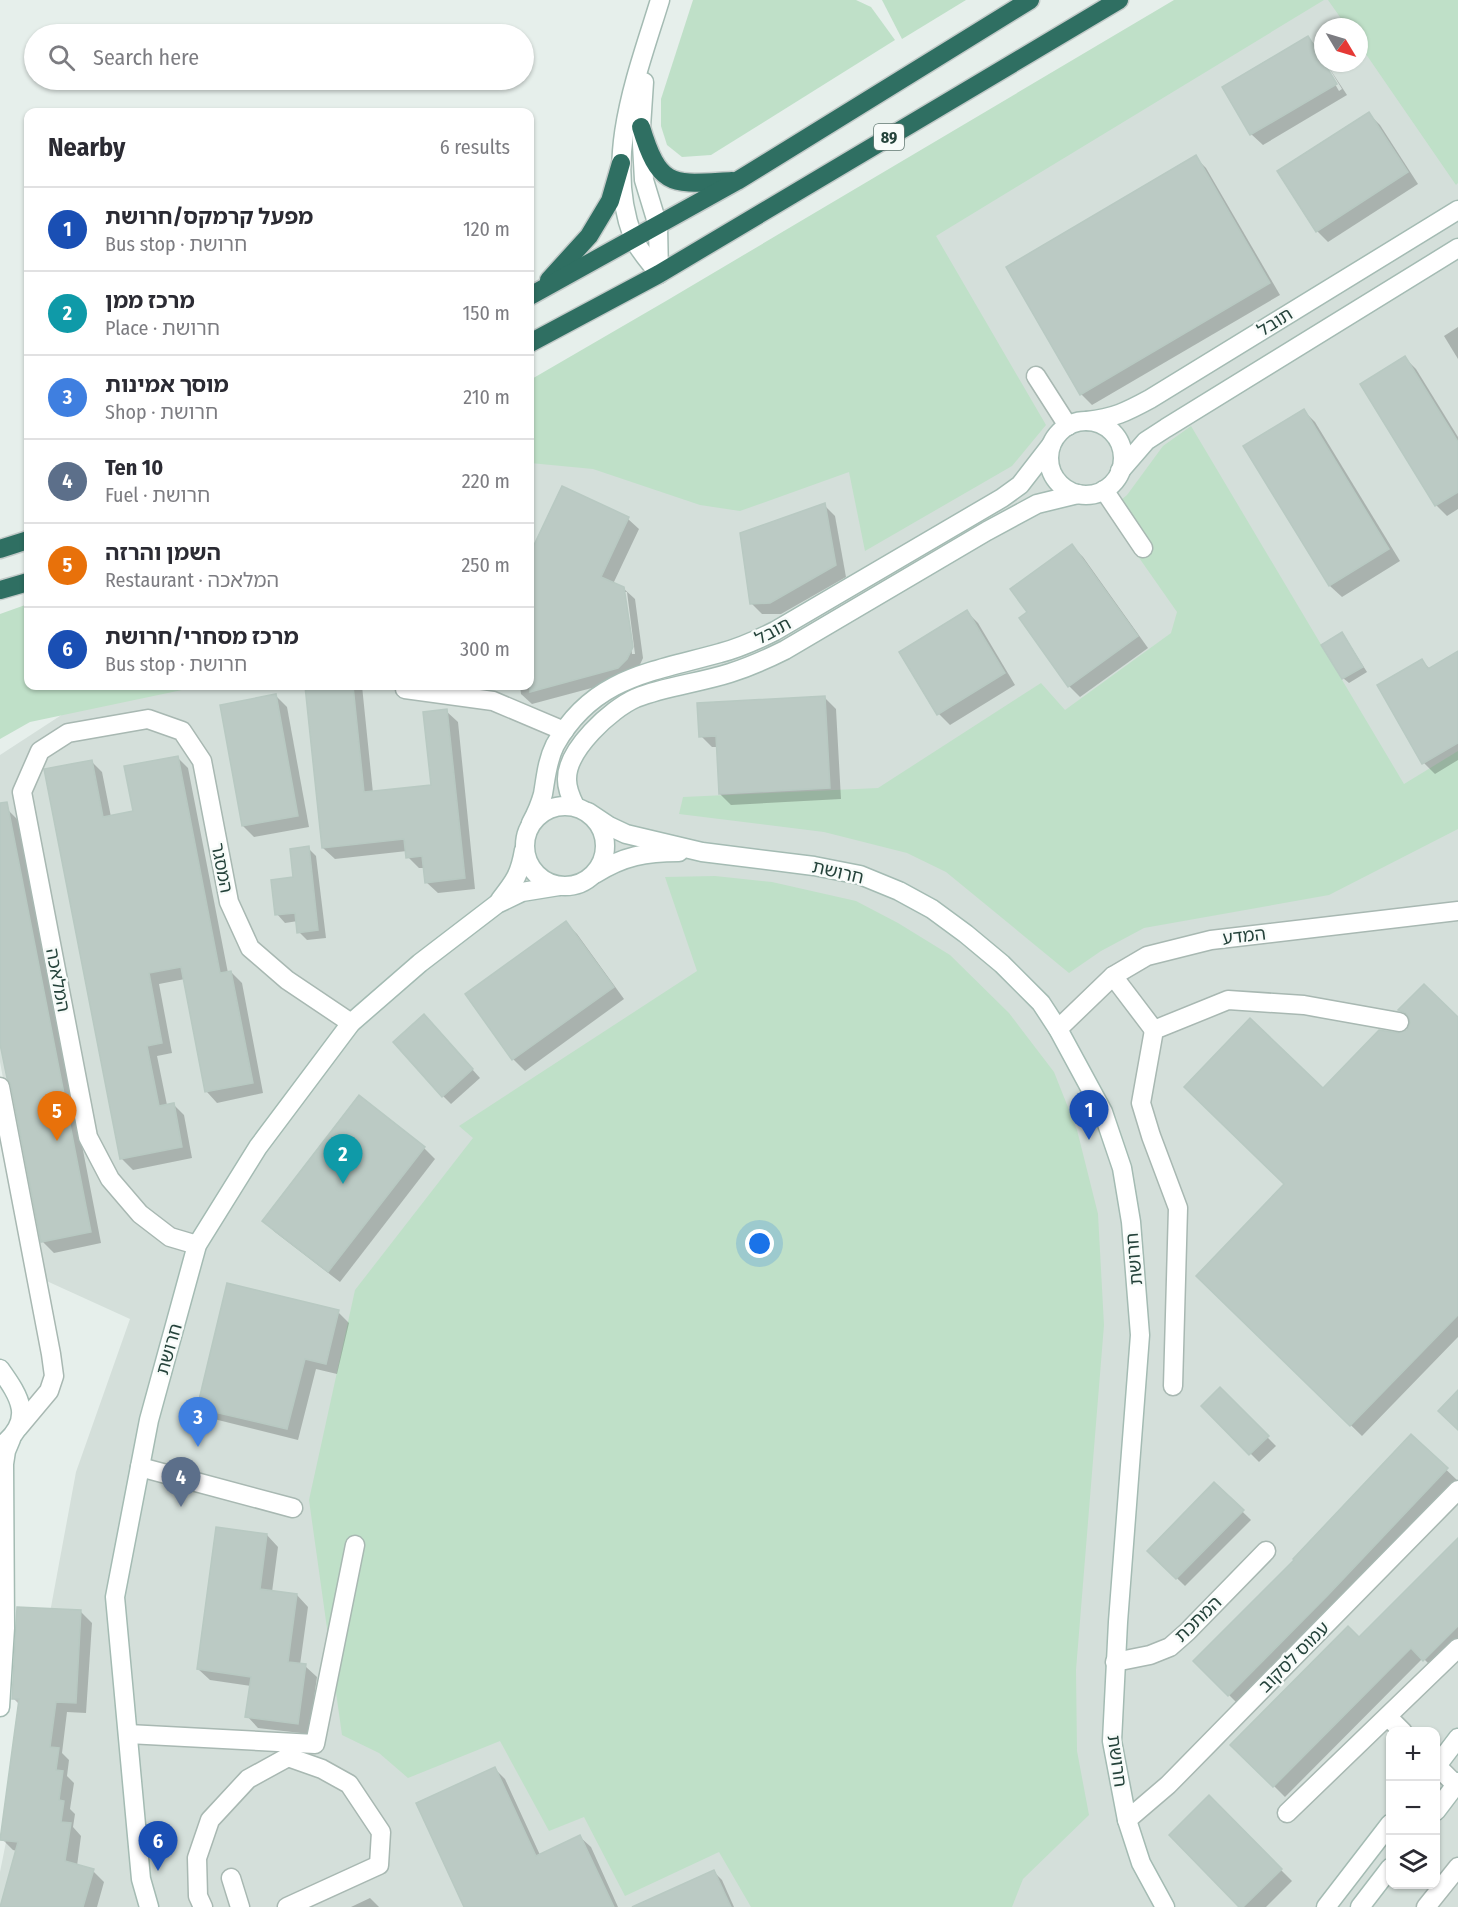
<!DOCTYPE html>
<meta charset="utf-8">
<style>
:root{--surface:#fff;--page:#f2f2f3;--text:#2b2b33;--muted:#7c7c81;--line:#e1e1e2;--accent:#855347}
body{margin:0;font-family:"Fira Sans Condensed","Noto Sans Hebrew",sans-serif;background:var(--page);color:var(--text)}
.controls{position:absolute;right:18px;bottom:18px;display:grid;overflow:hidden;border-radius:12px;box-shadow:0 2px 4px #0004}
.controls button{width:54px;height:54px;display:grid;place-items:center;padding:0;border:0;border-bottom:2px solid var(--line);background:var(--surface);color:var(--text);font:30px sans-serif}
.compass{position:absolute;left:1314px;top:18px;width:54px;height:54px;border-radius:50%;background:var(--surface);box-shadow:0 2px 4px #0004;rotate:128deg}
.you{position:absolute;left:760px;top:1244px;width:21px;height:21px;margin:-15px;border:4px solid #fff;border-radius:50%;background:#1a73e8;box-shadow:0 0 0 9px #1a73e833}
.badge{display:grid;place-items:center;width:39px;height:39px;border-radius:50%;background:var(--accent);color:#fff;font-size:20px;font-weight:700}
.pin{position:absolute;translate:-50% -50px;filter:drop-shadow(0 2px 3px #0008)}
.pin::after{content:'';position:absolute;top:32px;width:21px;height:18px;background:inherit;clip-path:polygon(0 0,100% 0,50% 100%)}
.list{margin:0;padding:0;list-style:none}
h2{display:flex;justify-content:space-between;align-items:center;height:78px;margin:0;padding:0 24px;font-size:26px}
h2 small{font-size:20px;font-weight:400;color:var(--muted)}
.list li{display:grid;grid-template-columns:39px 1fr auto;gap:18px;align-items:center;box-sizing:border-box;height:84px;padding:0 24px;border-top:2px solid var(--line)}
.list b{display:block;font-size:22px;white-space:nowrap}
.list p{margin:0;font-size:20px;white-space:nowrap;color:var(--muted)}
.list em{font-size:20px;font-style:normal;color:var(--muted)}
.icon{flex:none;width:33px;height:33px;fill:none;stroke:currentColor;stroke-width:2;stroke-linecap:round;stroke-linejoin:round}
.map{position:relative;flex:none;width:1458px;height:1907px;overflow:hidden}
.search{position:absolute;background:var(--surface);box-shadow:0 2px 4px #0004;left:24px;top:24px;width:510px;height:66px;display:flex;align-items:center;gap:15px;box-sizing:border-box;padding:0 21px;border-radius:33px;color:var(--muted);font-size:22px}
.panel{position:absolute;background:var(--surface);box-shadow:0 2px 4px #0004;left:24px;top:108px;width:510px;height:582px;border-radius:12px}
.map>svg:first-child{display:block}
</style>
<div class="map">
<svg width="1458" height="1907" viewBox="0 0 1458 1907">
<rect width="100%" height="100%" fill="#e6efeb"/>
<!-- built -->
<path fill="#d4dfda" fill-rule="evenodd" d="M1202 0H1458V1907H0V1872L26 1742 76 1472 130 1319 40 1278 0 1062V755L106 686H530V428ZM1323 27H1359V63H1323ZM1390 1732H1436V1884H1390Z"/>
<!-- green -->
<g fill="#bfe0c8">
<polygon points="693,0 856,0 871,7 895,40 711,155 682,157 667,145 661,126 661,99"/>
<polygon points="882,0 966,0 902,39"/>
<polygon points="1174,0 1324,0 936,236 1046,425 1012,466 865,551 849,472 740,511 700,505 593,469 530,463 530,380 666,301"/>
<polygon points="1328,0 1458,0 1458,183 1456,185 1359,44 1359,27 1347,27"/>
<polygon points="1191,426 1404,784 1458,751 1458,829 1329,895 1144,928 1101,951 1069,973 946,872 907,853 824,832 679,814 683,797 878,788 1041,683 1065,710 1171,633 1177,612 1107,512 1127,495 1163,446"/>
<polygon points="28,604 28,686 201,686 30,722 0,739 0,614"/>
<polygon points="715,876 772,882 856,901 898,923 950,955 1009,1013 1054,1072 1077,1130 1098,1214 1104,1325 1076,1670 1077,1751 1089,1815 1023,1879 1012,1907 751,1907 719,1852 625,1896 584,1817 549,1831 500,1741 408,1778 379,1753 342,1735 309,1500 355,1290 473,1138 459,1126 697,971 665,877"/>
</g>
<!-- shadow -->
<g fill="#0003" fill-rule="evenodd">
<polygon points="1308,38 1319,49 1323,55 1323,58 1318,48 1314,48 1339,91 1342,89 1326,63 1347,95 1263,145 1251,134 1224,88"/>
<polygon points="1369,114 1380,125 1418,184 1328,242 1317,231"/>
<polygon points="1195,157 1206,168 1280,295 1092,405 1081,394"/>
<polygon points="1458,327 1458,359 1444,336"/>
<polygon points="1405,358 1416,369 1458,437 1458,509 1447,516 1436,505"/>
<polygon points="1304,411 1315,422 1400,561 1342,597 1330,586 1245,446"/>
<polygon points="824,505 835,516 846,577 781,614 762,614 751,603"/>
<path d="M628 519 639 529 613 584 623 588 635 599 643 658 638 669 629 678 532 704 521 694 520 686H530V549L533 551ZM624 592H627L635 654H632Z"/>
<polygon points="1072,546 1083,557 1148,648 1080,697 1069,686 1029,612"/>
<polygon points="967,612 978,623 1015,685 950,725 939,714"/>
<polygon points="1341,634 1346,639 1367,672 1349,683 1343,678 1323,646"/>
<polygon points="1458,653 1458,760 1435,774 1424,763 1422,661 1430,669"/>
<polygon points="307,686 362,686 373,793 433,786 446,711 458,722 475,889 438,893 426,882 425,868 419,868 408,857 407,851 335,859 323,848"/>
<polygon points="276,696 287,707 309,827 254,837 243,826"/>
<polygon points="825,698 836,709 841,799 731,805 720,794 718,747 712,747 701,736"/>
<polygon points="177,757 188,768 228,973 231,972 242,983 263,1093 217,1103 207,1092 185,979 159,984 172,1053 157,1056 167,1105 173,1104 184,1115 192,1158 133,1170 122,1159 91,761 102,772 111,817 134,812"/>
<polygon points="8,810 19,821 101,1243 54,1253 43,1242 12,1084 0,1036 0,811"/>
<polygon points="308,848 316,856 326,938 307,940 299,932 298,921 285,923 277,914"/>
<polygon points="566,923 577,934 624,999 525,1071 514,1060 467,994"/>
<polygon points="1401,1010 1458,1019 1458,1337 1362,1436 1198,1276 1286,1185 1323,1090 1408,1031 1411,1021"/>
<polygon points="432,1024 480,1078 451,1104 443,1096"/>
<polygon points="424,1148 435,1159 340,1282 275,1232 264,1221"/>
<polygon points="338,1312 349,1323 337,1374 316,1369 298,1440 210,1418 199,1407"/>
<polygon points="1220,1389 1276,1446 1259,1462 1203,1406"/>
<polygon points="1411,1436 1458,1481 1339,1606 1240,1706 1195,1661 1296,1560"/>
<polygon points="1214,1484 1251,1520 1185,1586 1149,1551"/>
<polygon points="267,1535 278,1547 272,1592 297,1595 308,1607 300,1665 305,1666 317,1677 309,1734 258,1728 247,1716 251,1686 210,1680 198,1669"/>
<polygon points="1458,1540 1458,1648 1436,1671 1423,1658 1285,1797 1233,1745 1359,1639"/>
<polygon points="81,1612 92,1623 86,1713 67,1712 62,1753 69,1760 67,1776 74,1783 70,1809 75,1814 73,1827 81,1836 77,1866 93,1871 104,1882 97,1907 1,1907 17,1851 13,1850 2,1839 20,1705 13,1698"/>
<polygon points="495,1769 505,1779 540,1855 580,1837 591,1847 618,1907 465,1907"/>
<polygon points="1209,1798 1292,1881 1266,1907 1241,1907"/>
<polygon points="714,1872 722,1880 734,1907 692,1907"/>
<polygon points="370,1898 379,1907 351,1907"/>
</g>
<!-- building -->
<g fill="#bbcac4" stroke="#b8c9c2" stroke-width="1.5">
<polygon points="1308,36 1337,84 1250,135 1222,87"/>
<polygon points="1369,112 1408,172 1316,232 1277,171"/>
<polygon points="1196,155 1270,283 1080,395 1006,267"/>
<polygon points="1405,356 1458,442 1458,492 1435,506 1360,384"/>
<polygon points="1304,409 1389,549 1329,586 1243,446"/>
<polygon points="562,486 629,517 601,577 624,587 633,647 627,659 618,668 530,692 530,545 533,547"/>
<polygon points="825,503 836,565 770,603 750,604 740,533"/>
<polygon points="1072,544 1138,636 1068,687 1019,618 1027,612 1010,589"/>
<polygon points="967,610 1005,673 937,715 899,652"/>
<polygon points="1342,632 1363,667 1342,679 1321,645"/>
<polygon points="1458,651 1458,743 1422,764 1377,685 1422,659 1428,669"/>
<polygon points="305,686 353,686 364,792 431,785 423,712 447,709 465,878 425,883 422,856 406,858 404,839 322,848"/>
<polygon points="276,694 298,816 242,826 220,705"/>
<polygon points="825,696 830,788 719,794 716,736 699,737 697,703"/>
<polygon points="178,756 220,973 231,971 253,1083 205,1092 181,967 149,973 162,1043 147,1046 159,1106 174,1103 182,1147 120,1159 44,769 92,760 103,817 133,811 124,766"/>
<polygon points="7,802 91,1232 41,1242 11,1085 7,1078 0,1044 0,803"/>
<polygon points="309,846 318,930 297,933 295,913 275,915 271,880 293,877 290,849"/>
<polygon points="566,921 614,987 512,1060 465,994"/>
<polygon points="1424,984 1458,1017 1458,1315 1350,1426 1196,1276 1284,1184 1184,1087 1250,1018 1323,1088 1379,1030 1398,1033 1407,1030 1410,1023 1409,1018 1406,1013 1398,1010"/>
<polygon points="424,1014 473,1069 442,1097 393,1042"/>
<polygon points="359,1095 425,1147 328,1272 262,1221"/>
<polygon points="227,1283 339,1310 326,1364 305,1359 287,1429 197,1408"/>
<polygon points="1220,1387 1269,1436 1249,1455 1201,1406"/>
<polygon points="1458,1390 1458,1430 1438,1411"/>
<polygon points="1411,1434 1448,1468 1328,1595 1228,1696 1193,1661 1294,1560 1293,1559"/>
<polygon points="1214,1482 1244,1510 1176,1579 1147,1551"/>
<polygon points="216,1527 267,1534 260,1589 297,1594 288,1662 306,1664 298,1724 245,1717 251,1677 197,1669"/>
<polygon points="1458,1538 1458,1626 1423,1661 1411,1648 1273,1787 1230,1745 1348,1626 1359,1637"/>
<polygon points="17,1607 81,1610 76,1703 56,1702 50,1747 59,1748 56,1770 63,1771 59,1800 64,1801 61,1822 71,1823 65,1861 94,1869 83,1907 0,1907 18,1842 0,1840 19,1699 12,1699"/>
<polygon points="495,1767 536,1856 580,1835 614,1907 464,1907 416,1803"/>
<polygon points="1209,1795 1282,1869 1243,1907 1239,1907 1169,1835"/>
<polygon points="714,1870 731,1907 632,1907"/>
</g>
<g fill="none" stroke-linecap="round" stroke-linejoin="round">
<defs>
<g id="street">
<polyline points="1036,376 1068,426"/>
<polyline points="1104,490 1143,548"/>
<polyline points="405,689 493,701 564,731"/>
<polyline points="1113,976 1154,1030"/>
<polyline points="1058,1029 1113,976 1147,956 1211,940 1458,911"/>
<polyline points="0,1087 51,1354 54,1376 49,1391 18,1428"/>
<polyline points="197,1245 170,1237 140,1214 110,1179 88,1137 22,792 40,751 68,733 148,719 182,731 202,761 229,902 250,948 287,980 351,1023"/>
<polyline points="1173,1386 1178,1208 1151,1136 1141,1103 1154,1030 1228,1000 1304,1005 1399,1022"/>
<polyline points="140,1467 293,1508"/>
<polyline points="1115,1662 1150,1655 1170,1647 1187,1632 1266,1551"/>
<polyline points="1388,1717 1403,1732"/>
<polyline points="128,1734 315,1744 355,1545"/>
<polyline points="1436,1765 1456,1785"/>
<polyline points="1287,1813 1458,1648"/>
<polyline points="1127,1820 1168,1785 1458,1490"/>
<polyline points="231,1878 240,1907"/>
<polyline points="203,1907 198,1896 197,1858 210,1820 248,1779 288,1757 322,1769 349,1784 381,1832 379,1865 287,1907"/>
<polyline points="1426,1907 1458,1867"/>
</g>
<g id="secondary">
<polyline points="644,82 641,127 644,180 658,226 659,274"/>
<path d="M659 274C651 263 638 250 633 237 603 159 637 75 660 0"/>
<path d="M1087 421C1114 418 1126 412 1150 399L1458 210"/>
<circle cx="1086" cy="458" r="37"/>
<polyline points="1120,471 1146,441 1166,428 1458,248"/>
<circle cx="565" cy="846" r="40"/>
<path d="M575 806C571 798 567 789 567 780 566 750 611 709 636 698 666 686 699 683 730 673 749 667 767 659 785 650L987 531 1037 504 1078 494"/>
<polyline points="588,812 609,826 626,834 702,852 814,866 860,875 899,891 932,909 966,934 1002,964 1041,1003 1058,1029 1103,1112 1122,1168 1131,1222 1140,1335 1118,1622 1112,1741 1127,1820 1141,1863 1165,1907"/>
<path d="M531 823C536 814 540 805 543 794 546 777 547 761 555 745 593 677 652 672 720 653 740 648 757 640 775 631L1002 498 1020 485 1051 445"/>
<path d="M595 874C623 856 646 852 679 852"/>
<path d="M500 900C515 881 520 874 524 850"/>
<path d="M0 1369C20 1397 35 1420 1 1446"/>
<polyline points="0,1707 5,1628 4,1464 6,1451 11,1439"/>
<polyline points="1436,1767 1458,1738"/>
<polyline points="1436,1811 1458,1782"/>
<polyline points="149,1907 141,1879 115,1597 149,1420 197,1245 258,1147 351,1023 420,963 497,904 522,892 559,886"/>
<polyline points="1326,1907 1390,1824"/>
<polyline points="1360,1907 1390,1868"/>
</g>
<g id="highway">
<path d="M641 127C660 190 673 184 732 181"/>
<polyline points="549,280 589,236 610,201 621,163"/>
<polyline points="530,296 737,181 1030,0"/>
<polyline points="530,343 659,274 1119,0"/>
<polyline points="0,549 28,540"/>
<polyline points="0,590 28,582"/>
</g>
</defs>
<!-- street casing -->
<use href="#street" stroke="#a8b8b2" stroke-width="21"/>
<!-- secondary casing -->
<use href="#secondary" stroke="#a4bbb3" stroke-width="21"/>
<!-- highway casing -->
<use href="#highway" stroke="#c2cac8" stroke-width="21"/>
<!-- street -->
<use href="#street" stroke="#fff" stroke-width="18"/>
<!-- secondary -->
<use href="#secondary" stroke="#fff" stroke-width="18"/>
<!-- highway -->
<use href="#highway" stroke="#2f6f62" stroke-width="18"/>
</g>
<g text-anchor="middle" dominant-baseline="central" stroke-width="5" stroke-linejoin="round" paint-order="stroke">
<!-- shield labels -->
<rect fill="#f7fbf9" stroke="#637a73" stroke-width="1.5" x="874" y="124" width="30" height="26" rx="4.5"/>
<g font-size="16" font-weight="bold" fill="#24423a">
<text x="889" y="137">89</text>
</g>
<!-- street labels -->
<g font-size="18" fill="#24423a" stroke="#f7fbf9">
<text transform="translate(1275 322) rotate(-32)">תובל</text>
<text transform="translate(773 631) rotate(-28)">תובל</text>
<text transform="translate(222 868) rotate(79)">המסגר</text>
<text transform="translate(838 872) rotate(13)">חרושת</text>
<text transform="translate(1244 936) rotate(-7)">המדע</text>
<text transform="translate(58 980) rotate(79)">המלאכה</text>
<text transform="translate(1134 1259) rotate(-95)">חרושת</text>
<text transform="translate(169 1349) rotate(-74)">חרושת</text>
<text transform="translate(1198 1619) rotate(-44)">המתכת</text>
<text transform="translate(1294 1657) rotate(-45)">עמוס לסקוב</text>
<text transform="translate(1117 1761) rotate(82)">חרושת</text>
</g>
</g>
</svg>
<div class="controls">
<button>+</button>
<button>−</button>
<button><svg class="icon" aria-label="layers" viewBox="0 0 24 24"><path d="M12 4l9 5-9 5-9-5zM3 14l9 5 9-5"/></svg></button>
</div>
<svg class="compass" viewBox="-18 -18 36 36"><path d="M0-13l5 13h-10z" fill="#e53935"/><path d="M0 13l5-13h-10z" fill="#7c7c81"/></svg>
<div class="you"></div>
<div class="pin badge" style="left:1089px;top:1140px;background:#1a4fb4">1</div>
<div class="pin badge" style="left:343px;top:1184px;background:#0f9aa8">2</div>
<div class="pin badge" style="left:198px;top:1447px;background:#3f7fe0">3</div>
<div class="pin badge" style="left:181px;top:1507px;background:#5c6f8a">4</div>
<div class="pin badge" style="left:57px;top:1141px;background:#e8710a">5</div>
<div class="pin badge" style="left:158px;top:1871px;background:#1a4fb4">6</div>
<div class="search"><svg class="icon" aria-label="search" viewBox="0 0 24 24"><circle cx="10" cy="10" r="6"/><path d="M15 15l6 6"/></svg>Search here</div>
<section class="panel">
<h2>Nearby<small>6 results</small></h2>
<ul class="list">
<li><span class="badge" style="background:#1a4fb4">1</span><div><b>מפעל קרמקס/חרושת</b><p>Bus stop · חרושת</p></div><em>120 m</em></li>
<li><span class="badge" style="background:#0f9aa8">2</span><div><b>מרכז ממן</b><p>Place · חרושת</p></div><em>150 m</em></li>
<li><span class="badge" style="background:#3f7fe0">3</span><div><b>מוסך אמינות</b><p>Shop · חרושת</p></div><em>210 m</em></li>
<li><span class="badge" style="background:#5c6f8a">4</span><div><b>Ten 10</b><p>Fuel · חרושת</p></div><em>220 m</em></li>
<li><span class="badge" style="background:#e8710a">5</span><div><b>השמן והרזה</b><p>Restaurant · המלאכה</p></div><em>250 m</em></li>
<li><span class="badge" style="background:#1a4fb4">6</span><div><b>מרכז מסחרי/חרושת</b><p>Bus stop · חרושת</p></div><em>300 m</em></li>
</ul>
</section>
</div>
